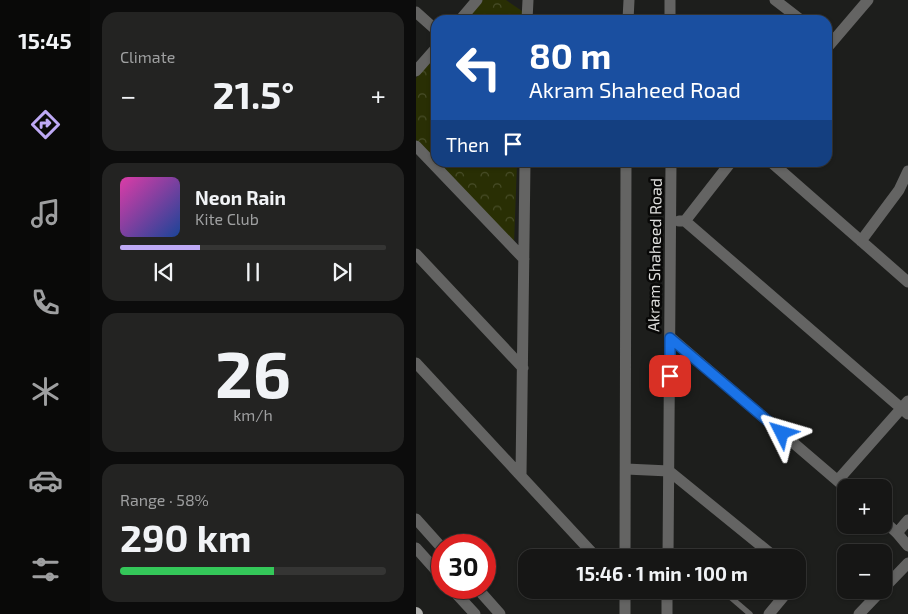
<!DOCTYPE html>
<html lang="en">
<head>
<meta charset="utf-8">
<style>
	body { margin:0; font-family:"Exo 2",sans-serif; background:#232322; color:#f1f3f6; height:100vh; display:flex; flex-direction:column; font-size:19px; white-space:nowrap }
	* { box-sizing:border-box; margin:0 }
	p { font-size:16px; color:#9e9fa0 }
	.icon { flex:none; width:28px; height:28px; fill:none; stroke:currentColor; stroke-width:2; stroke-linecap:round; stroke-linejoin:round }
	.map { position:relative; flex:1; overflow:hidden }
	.side { display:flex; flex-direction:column; gap:12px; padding:12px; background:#0c0c0c; width:326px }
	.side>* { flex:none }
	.banner { position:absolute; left:15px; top:15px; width:401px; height:152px; border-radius:15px; box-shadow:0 1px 4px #0004,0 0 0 1px #353534; background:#1a4fa0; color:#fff; overflow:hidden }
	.tools { position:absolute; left:421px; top:479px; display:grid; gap:10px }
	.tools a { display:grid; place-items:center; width:55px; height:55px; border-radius:10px; background:#161615; box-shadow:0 1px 4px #0004,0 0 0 1px #353534; font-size:25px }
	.speed { position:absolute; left:15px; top:534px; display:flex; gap:10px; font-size:25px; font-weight:700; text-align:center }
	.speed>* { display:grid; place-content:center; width:65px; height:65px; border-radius:50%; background:#161615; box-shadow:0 1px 4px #0004,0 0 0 1px #353534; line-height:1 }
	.speed .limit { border:8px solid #d22; background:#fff; color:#111 }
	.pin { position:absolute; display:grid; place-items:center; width:42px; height:42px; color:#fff; margin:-21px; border-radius:10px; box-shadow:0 2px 8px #0006 }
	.me { position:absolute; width:55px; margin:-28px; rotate:310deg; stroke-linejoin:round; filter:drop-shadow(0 0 4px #0008) }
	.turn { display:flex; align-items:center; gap:18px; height:105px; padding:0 15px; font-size:22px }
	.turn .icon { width:65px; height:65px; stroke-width:2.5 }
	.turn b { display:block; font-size:35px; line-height:42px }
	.then { display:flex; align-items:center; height:48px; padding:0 15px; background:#0003; gap:10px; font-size:19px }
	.big { font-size:38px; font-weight:700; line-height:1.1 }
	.side .tile { flex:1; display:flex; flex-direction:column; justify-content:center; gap:8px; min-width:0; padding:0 18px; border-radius:15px; background:#232322 }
	.side .dial { align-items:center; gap:0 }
	.dial b { font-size:65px; line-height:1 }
	.song { display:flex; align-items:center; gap:15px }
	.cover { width:60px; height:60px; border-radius:8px; background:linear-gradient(135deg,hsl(320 70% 55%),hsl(220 70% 35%)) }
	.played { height:5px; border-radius:2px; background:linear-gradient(90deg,#bea9f5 30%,#353534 30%) }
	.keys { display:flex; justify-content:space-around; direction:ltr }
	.heat { display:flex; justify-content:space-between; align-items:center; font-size:28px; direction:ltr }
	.charge { height:8px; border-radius:4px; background:linear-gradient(90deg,#34c759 58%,#353534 0) }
	.trip { position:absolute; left:102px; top:549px; width:288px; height:50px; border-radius:15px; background:#161615; box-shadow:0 1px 4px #0004,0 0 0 1px #353534; font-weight:700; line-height:50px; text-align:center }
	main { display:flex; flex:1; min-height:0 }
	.dock { display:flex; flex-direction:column; width:90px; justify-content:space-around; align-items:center; background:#090908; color:#9e9fa0 }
	.dock .icon { width:35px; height:35px }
	.dock .active { color:#bea9f5 }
	.dock b { font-size:22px; color:#f1f3f6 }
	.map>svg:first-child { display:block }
	.park { fill:url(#park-crowns) }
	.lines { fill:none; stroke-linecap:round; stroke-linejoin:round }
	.service { stroke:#646463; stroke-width:5.5 }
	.minor { stroke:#646463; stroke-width:11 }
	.primary { stroke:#ababa9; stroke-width:12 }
	.route-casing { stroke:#114b97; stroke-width:12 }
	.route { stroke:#1a73e8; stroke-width:9 }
	.labels { text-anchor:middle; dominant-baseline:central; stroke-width:5; stroke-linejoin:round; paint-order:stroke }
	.street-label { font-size:16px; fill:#dfdfdd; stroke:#080807 }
</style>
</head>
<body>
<main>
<nav class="dock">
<b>15:45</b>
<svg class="icon active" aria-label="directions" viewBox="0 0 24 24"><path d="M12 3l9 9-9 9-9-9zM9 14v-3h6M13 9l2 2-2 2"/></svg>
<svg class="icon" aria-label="music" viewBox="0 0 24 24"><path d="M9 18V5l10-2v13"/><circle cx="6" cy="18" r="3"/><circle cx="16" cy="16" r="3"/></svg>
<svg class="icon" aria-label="phone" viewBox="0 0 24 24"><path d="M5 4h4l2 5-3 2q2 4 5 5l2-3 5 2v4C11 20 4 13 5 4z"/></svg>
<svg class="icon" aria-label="climate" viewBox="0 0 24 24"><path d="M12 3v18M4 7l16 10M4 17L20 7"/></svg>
<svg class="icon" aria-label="car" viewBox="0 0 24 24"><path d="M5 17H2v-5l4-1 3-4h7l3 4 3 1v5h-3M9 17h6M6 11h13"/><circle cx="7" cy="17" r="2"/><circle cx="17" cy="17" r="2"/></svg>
<svg class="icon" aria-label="filters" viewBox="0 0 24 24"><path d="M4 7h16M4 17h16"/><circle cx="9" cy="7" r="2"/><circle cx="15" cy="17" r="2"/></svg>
</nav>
<section class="side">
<div class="tile"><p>Climate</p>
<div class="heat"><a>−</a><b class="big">21.5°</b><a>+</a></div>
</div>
<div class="tile">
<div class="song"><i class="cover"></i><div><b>Neon Rain</b><p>Kite Club</p></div></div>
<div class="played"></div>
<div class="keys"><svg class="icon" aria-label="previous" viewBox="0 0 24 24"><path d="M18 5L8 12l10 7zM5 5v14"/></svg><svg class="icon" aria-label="pause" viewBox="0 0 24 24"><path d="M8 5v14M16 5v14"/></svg><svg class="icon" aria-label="next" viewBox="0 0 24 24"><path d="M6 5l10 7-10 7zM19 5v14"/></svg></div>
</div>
<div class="tile dial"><b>26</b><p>km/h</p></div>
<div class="tile"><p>Range · 58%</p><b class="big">290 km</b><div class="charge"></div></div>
</section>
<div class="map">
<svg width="492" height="614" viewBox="0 0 492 614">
	<defs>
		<pattern id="park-crowns" width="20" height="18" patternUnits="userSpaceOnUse" patternTransform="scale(1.25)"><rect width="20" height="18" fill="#292f04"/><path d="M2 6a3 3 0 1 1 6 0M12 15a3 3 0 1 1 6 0" fill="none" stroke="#484d28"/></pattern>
	</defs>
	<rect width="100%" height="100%" fill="#1d1e1c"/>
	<path class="park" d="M66,0H90L106,11V20H49Z
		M20,54V161L0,140V78Z
		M21,163H101L98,244Z"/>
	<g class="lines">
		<path class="service" d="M306,590L334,614"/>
		<path class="minor" d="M359,0L385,20
			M0,12L20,30
			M44,20L61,0
			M111,20L112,0
			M212,20L213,0
			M254,20V0
			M411,48L452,0
			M0,71L20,48
			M0,146L108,259
			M355,162L492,282
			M263,221H269L315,162
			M269,221L492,414
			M445,241L483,190L492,171
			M0,254L107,368
			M254,337L430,488
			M0,363L181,558
			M210,469L253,471L360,558
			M105,475L109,162
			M422,480L492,401
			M0,519L26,548
			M468,521L481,533L492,546
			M481,533L492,520
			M0,548L26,577
			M209,558L210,162
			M252,558L255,162
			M381,575L384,577L381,580
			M35,588L59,614
			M61,588L84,614
			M468,588L492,563
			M209,590V614
			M251,614V590
			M353,614L373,590
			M443,614L466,590"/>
		<path class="primary" d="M0,613L1,614"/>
	</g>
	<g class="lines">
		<g class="route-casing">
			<path id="route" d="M254,376V338L366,433"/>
		</g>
		<use href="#route" class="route"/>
	</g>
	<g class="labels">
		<g class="street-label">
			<text transform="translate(238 255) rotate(-89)">Akram Shaheed Road</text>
		</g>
	</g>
</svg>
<div class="tools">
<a>+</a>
<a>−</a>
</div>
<div class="speed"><div class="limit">30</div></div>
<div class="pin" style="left:254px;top:376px;background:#d93025"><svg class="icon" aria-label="arrive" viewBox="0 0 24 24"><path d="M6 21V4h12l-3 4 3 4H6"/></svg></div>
<svg class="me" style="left:366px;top:433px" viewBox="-20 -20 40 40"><path d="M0-17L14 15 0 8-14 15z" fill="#1a73e8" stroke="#fff" stroke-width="4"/></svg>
<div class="trip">15:46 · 1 min · 100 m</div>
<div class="banner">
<div class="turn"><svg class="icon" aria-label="left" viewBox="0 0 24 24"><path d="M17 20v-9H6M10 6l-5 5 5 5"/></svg><div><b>80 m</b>Akram Shaheed Road</div></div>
<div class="then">Then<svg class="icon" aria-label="arrive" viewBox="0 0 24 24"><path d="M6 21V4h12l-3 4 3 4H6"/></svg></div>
</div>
</div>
</main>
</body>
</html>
